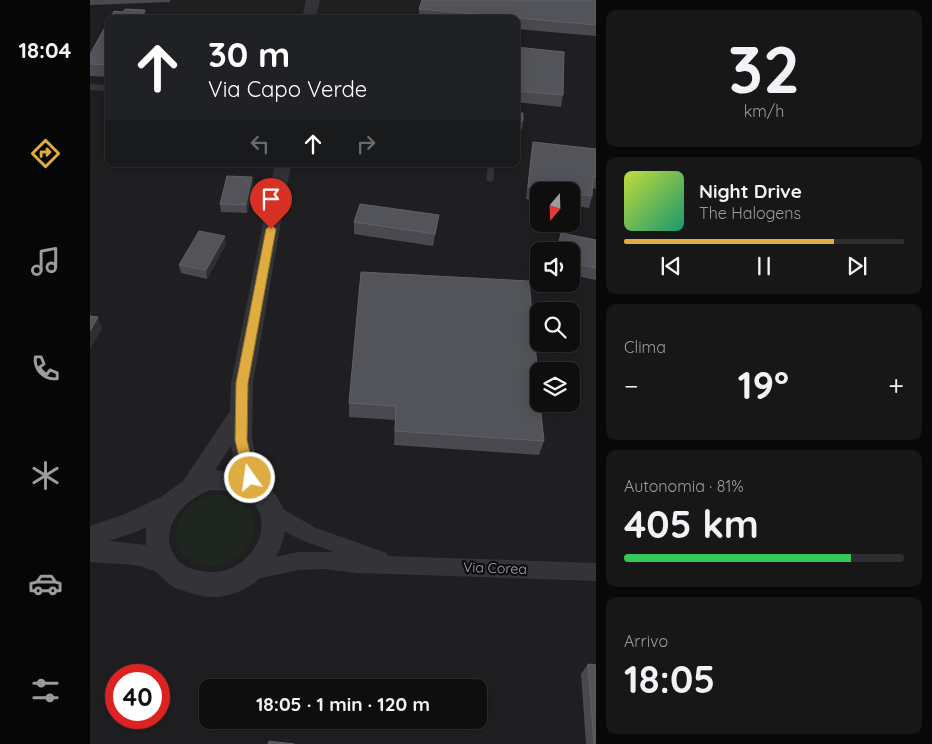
<!DOCTYPE html>
<html lang="it">
<head>
<meta charset="utf-8">
<style>
	body { margin:0; font-family:Quicksand,sans-serif; background:#171718; color:#f1f3f6; height:100vh; display:flex; flex-direction:column; font-size:19px; white-space:nowrap }
	* { box-sizing:border-box; margin:0 }
	p { font-size:16px; color:#9b9c9e }
	.icon { flex:none; width:28px; height:28px; fill:none; stroke:currentColor; stroke-width:2; stroke-linecap:round; stroke-linejoin:round }
	.map { position:relative; flex:1; overflow:hidden }
	.sheet { display:flex; flex-direction:column; gap:10px; padding:10px; background:#080808; width:336px }
	.sheet>* { flex:none }
	.hud { position:absolute; left:15px; top:15px; width:415px; height:152px; border-radius:10px; box-shadow:0 2px 12px #0003,0 0 0 1px #2e2e2f; background:#202124; color:#fff; overflow:hidden }
	.needle { width:32px; rotate:199deg }
	.buttons { position:absolute; left:440px; top:182px; display:grid; gap:10px }
	.buttons a { display:grid; place-items:center; width:50px; height:50px; border-radius:10px; background:#0e0e0f; box-shadow:0 2px 12px #0003,0 0 0 1px #2e2e2f; font-size:25px }
	.speed { position:absolute; left:15px; top:664px; display:flex; gap:10px; font-size:25px; font-weight:700; text-align:center }
	.speed>* { display:grid; place-content:center; width:65px; height:65px; border-radius:50%; background:#0e0e0f; box-shadow:0 2px 12px #0003,0 0 0 1px #2e2e2f; line-height:1 }
	.speed .limit { border:8px solid #d22; background:#fff; color:#111 }
	.pin { position:absolute; display:grid; place-items:center; width:42px; height:42px; color:#fff; margin:-51px -21px; border-radius:50% 50% 50% 0; rotate:-45deg; box-shadow:0 0 5px #0007 }
	.pin .icon { rotate:45deg }
	.me { position:absolute; width:55px; margin:-28px; rotate:346deg; stroke-linejoin:round; filter:drop-shadow(0 0 4px #0008) }
	.turn { display:flex; align-items:center; gap:18px; height:105px; padding:0 20px; font-size:22px }
	.turn .icon { width:65px; height:65px; stroke-width:2.5 }
	.turn b { display:block; font-size:35px; line-height:42px }
	.lanes { display:flex; align-items:center; height:48px; padding:0 20px; background:#0003; justify-content:center; gap:25px; direction:ltr }
	.lanes .off { opacity:.35 }
	.big { font-size:38px; font-weight:700; line-height:1.1 }
	.sheet .card { flex:1; display:flex; flex-direction:column; justify-content:center; gap:8px; min-width:0; padding:0 18px; border-radius:10px; background:#171718 }
	.sheet .dial { align-items:center; gap:0 }
	.dial b { font-size:65px; line-height:1 }
	.song { display:flex; align-items:center; gap:15px }
	.cover { width:60px; height:60px; border-radius:8px; background:linear-gradient(135deg,hsl(70 70% 55%),hsl(160 70% 35%)) }
	.played { height:5px; border-radius:2px; background:linear-gradient(90deg,#deac40 75%,#2e2e2f 75%) }
	.keys { display:flex; justify-content:space-around; direction:ltr }
	.heat { display:flex; justify-content:space-between; align-items:center; font-size:28px; direction:ltr }
	.charge { height:8px; border-radius:4px; background:linear-gradient(90deg,#34c759 81%,#2e2e2f 0) }
	.trip { position:absolute; left:109px; top:679px; width:288px; height:50px; border-radius:10px; background:#0e0e0f; box-shadow:0 2px 12px #0003,0 0 0 1px #2e2e2f; font-weight:700; line-height:50px; text-align:center }
	main { display:flex; flex:1; min-height:0 }
	.tab-bar { display:flex; flex-direction:column; width:90px; justify-content:space-around; align-items:center; background:#060606; color:#9b9c9e }
	.tab-bar .icon { width:35px; height:35px }
	.tab-bar .on { color:#deac40 }
	.tab-bar b { font-size:22px; color:#f1f3f6 }
	.map>svg:first-child { display:block }
	.built { fill:#1f1e21; fill-rule:evenodd }
	.green { fill:#1f2620 }
	.lines { fill:none; stroke-linecap:round; stroke-linejoin:round }
	.service { fill:#343438; fill-rule:evenodd }
	.minor { fill:#343438; fill-rule:evenodd }
	.tertiary { fill:#343438; fill-rule:evenodd }
	.wall { fill:#49494f }
	.shaded-wall { fill:#2f2f33 }
	.building { fill:#535459; stroke:#606167 }
	.route { fill:#deac40; stroke:#90702a }
	.labels { text-anchor:middle; dominant-baseline:central; stroke-width:4.5; stroke-linejoin:round; paint-order:stroke }
	.street-label { font-size:14px; fill:#a5a9b3; stroke:#0d0d0f }
</style>
</head>
<body>
<main>
<nav class="tab-bar">
<b>18:04</b>
<svg class="icon on" aria-label="directions" viewBox="0 0 24 24"><path d="M12 3l9 9-9 9-9-9zM9 14v-3h6M13 9l2 2-2 2"/></svg>
<svg class="icon" aria-label="music" viewBox="0 0 24 24"><path d="M9 18V5l10-2v13"/><circle cx="6" cy="18" r="3"/><circle cx="16" cy="16" r="3"/></svg>
<svg class="icon" aria-label="phone" viewBox="0 0 24 24"><path d="M5 4h4l2 5-3 2q2 4 5 5l2-3 5 2v4C11 20 4 13 5 4z"/></svg>
<svg class="icon" aria-label="climate" viewBox="0 0 24 24"><path d="M12 3v18M4 7l16 10M4 17L20 7"/></svg>
<svg class="icon" aria-label="car" viewBox="0 0 24 24"><path d="M5 17H2v-5l4-1 3-4h7l3 4 3 1v5h-3M9 17h6M6 11h13"/><circle cx="7" cy="17" r="2"/><circle cx="17" cy="17" r="2"/></svg>
<svg class="icon" aria-label="filters" viewBox="0 0 24 24"><path d="M4 7h16M4 17h16"/><circle cx="9" cy="7" r="2"/><circle cx="15" cy="17" r="2"/></svg>
</nav>
<div class="map">
<svg width="506" height="744" viewBox="0 0 506 744">
	<rect width="100%" height="100%" fill="#121214"/>
	<path class="built" d="M0,0H506V744H0ZM19,19H426V164H19ZM449,191H481V224H449ZM449,251H481V284H449ZM449,311H481V344H449ZM449,371H481V404H449ZM26,675H69V718H26ZM118,688H388V720H118Z"/>
	<path class="green" d="M121,495C183,491 173,567 121,566C70,564 77,505 121,495Z"/>
	<g class="lines">
		<path class="service" d="M398,164H404V180L400,182L396,180Z"/>
		<path class="minor" d="M0,84L19,85V91L0,90Z
			M182,503L226,528L297,553L298,556L506,563V581L268,573L233,569L209,570L161,580L154,577L151,571L154,565L161,562L209,552H244C224,545 182,531 173,511L175,505Z"/>
		<path class="tertiary" d="M216,0H230L226,19H212Z
			M185,164H201L163,383L162,439L174,484C186,492 197,509 196,525C192,563 164,595 125,597C115,598 100,593 91,590C80,587 76,580 67,573C64,570 57,569 53,567C37,563 17,564 0,562V526L35,514L71,497L93,481L140,411L141,383ZM141,446L148,473L125,470ZM121,490C130,491 143,490 151,494C196,516 160,581 112,571C102,569 95,568 88,560C64,532 93,499 121,490ZM56,527V545L19,541L51,530Z"/>
	</g>
	<path class="wall" d="M0,0H80V2L0,5Z
		M506,0V36L426,29V19H329V9Z
		M55,10L57,19H20Z
		M19,20V77L0,76V54Z
		M426,47L473,95L471,107L426,102Z
		M426,113L433,121L432,129H426Z
		M443,142L506,149V189L502,188V196L499,208L481,205V191H449V201L436,199L441,153Z
		M162,177L163,186L157,213L131,212L130,204Z
		M264,222L347,226L343,246L264,234Z
		M471,233L506,240V280L481,275V251H467Z
		M136,244L117,279L91,273L89,265Z
		M271,272L454,441L449,455L304,445L305,420L259,417V403Z
		M498,664L506,744H496L491,674Z"/>
	<path class="shaded-wall" d="M55,10L57,19H53L52,16Z
		M162,177L163,186L157,213L156,205Z
		M135,236L136,244L117,279L116,270Z
		M8,317L12,329L0,349V331Z"/>
	<path class="building" d="M332,0H506V25L329,9Z
		M35,9L55,10L52,16L43,15L41,19H20L24,11L33,12Z
		M19,20V65L0,64V54Z
		M426,47L474,52L473,95L426,91Z
		M426,113H433V121L426,120Z
		M443,142L506,149V177L503,176L502,196L481,193V191H467L438,187Z
		M137,176L162,177L156,205L130,204Z
		M270,204L349,215L345,234L264,222Z
		M109,231L135,236L116,270L89,265Z
		M471,233L506,240V268L481,263V251H467Z
		M271,272L439,281L449,387V404H450L454,441L305,431L306,406L259,403Z
		M0,316L8,317L0,331Z
		M498,664L506,665V744H504Z
		M179,741L204,744H178Z"/>
	<path class="route" d="M181,225L186,229L158,383L157,440L166,478L164,482L160,483L156,482L154,478L145,440L146,383L176,229Z"/>
	<g class="labels">
		<g class="street-label">
			<text transform="translate(405 568) rotate(2)">Via Corea</text>
		</g>
	</g>
</svg>
<div class="buttons">
<a><svg class="needle" viewBox="-14 -14 28 28"><path d="M0-13l5 13h-10z" fill="#e53935"/><path d="M0 13l5-13h-10z" fill="#9b9c9e"/></svg></a>
<a><svg class="icon" aria-label="sound" viewBox="0 0 24 24"><path d="M4 9h4l5-4v14l-5-4H4zM17 9q2 3 0 6"/></svg></a>
<a><svg class="icon" aria-label="search" viewBox="0 0 24 24"><circle cx="10" cy="10" r="6"/><path d="M15 15l6 6"/></svg></a>
<a><svg class="icon" aria-label="layers" viewBox="0 0 24 24"><path d="M12 4l9 5-9 5-9-5zM3 14l9 5 9-5"/></svg></a>
</div>
<div class="speed"><div class="limit">40</div></div>
<div class="pin" style="left:181px;top:229px;background:#d93025"><svg class="icon" aria-label="arrive" viewBox="0 0 24 24"><path d="M6 21V4h12l-3 4 3 4H6"/></svg></div>
<svg class="me" style="left:160px;top:478px" viewBox="-20 -20 40 40"><circle r="17" fill="#deac40" stroke="#fff" stroke-width="3"/><path d="M0-11L8 9 0 5-8 9z" fill="#fff"/></svg>
<div class="trip">18:05 · 1 min · 120 m</div>
<div class="hud">
<div class="turn"><svg class="icon" aria-label="ahead" viewBox="0 0 24 24"><path d="M12 20V5M6 11l6-6 6 6"/></svg><div><b>30 m</b>Via Capo Verde</div></div>
<div class="lanes"><svg class="icon off" aria-label="left" viewBox="0 0 24 24"><path d="M17 20v-9H6M10 6l-5 5 5 5"/></svg><svg class="icon" aria-label="ahead" viewBox="0 0 24 24"><path d="M12 20V5M6 11l6-6 6 6"/></svg><svg class="icon off" aria-label="right" viewBox="0 0 24 24"><path d="M7 20v-9h11M14 6l5 5-5 5"/></svg></div>
</div>
</div>
<section class="sheet">
<div class="card dial"><b>32</b><p>km/h</p></div>
<div class="card">
<div class="song"><i class="cover"></i><div><b>Night Drive</b><p>The Halogens</p></div></div>
<div class="played"></div>
<div class="keys"><svg class="icon" aria-label="previous" viewBox="0 0 24 24"><path d="M18 5L8 12l10 7zM5 5v14"/></svg><svg class="icon" aria-label="pause" viewBox="0 0 24 24"><path d="M8 5v14M16 5v14"/></svg><svg class="icon" aria-label="next" viewBox="0 0 24 24"><path d="M6 5l10 7-10 7zM19 5v14"/></svg></div>
</div>
<div class="card"><p>Clima</p>
<div class="heat"><a>−</a><b class="big">19°</b><a>+</a></div>
</div>
<div class="card"><p>Autonomia · 81%</p><b class="big">405 km</b><div class="charge"></div></div>
<div class="card"><p>Arrivo</p><b class="big">18:05</b></div>
</section>
</main>
</body>
</html>
